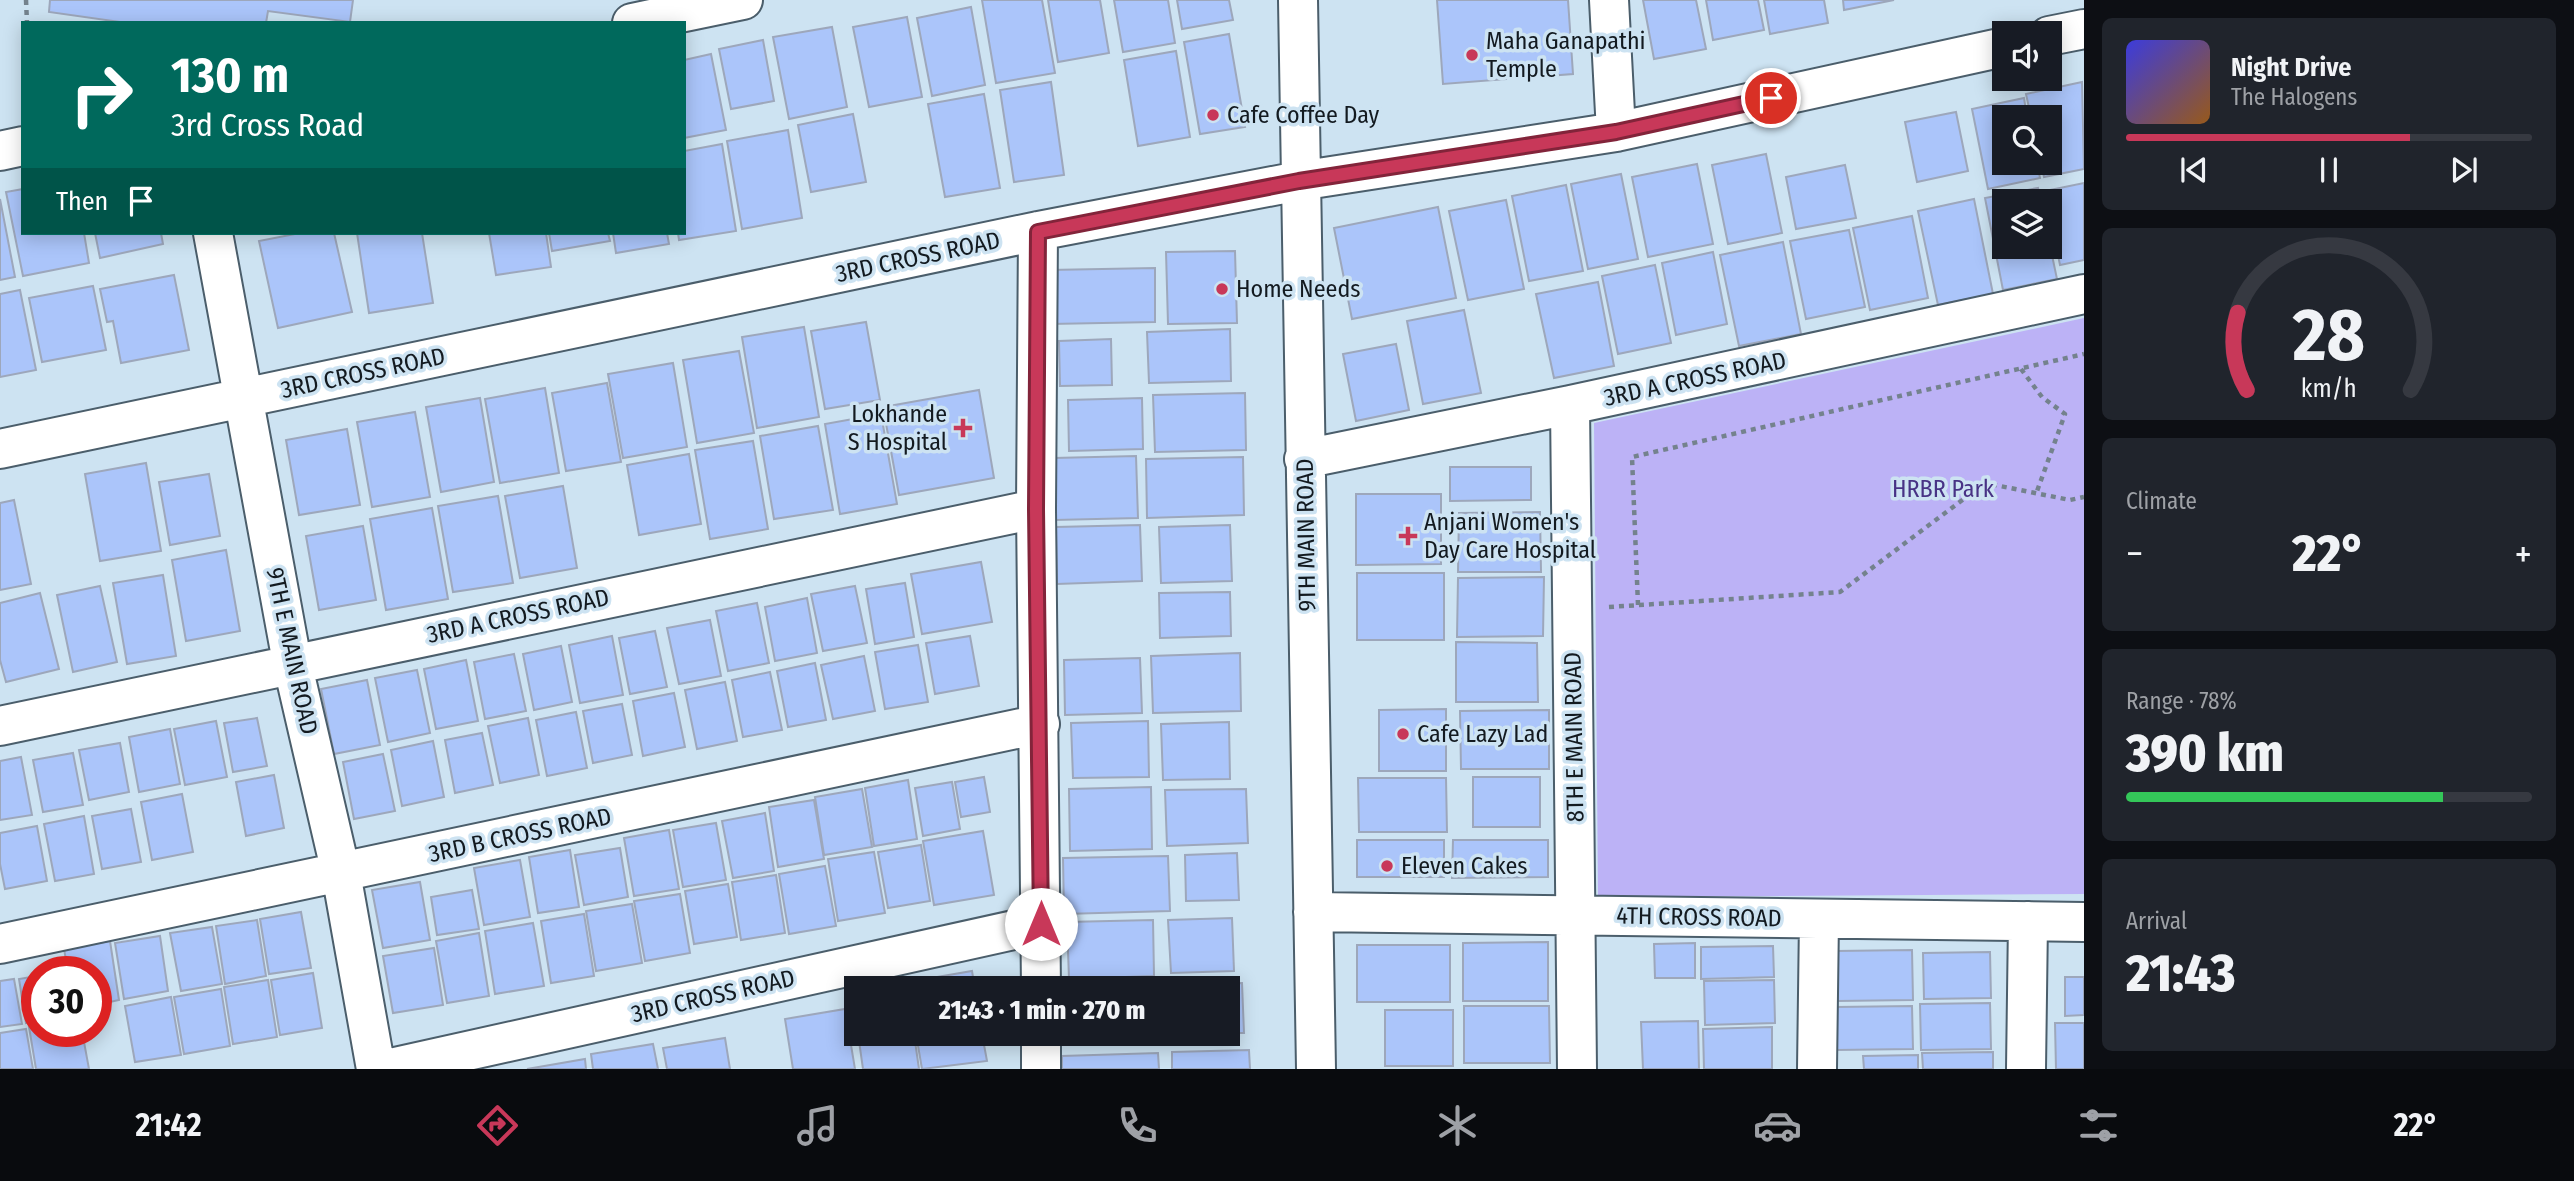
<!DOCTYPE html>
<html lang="en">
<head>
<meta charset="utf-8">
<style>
	body { margin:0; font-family:"Fira Sans Condensed",sans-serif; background:#20242c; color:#f1f3f6; height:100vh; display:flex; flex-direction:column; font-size:26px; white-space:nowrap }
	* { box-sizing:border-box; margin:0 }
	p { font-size:23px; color:#9ea1a6 }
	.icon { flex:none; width:38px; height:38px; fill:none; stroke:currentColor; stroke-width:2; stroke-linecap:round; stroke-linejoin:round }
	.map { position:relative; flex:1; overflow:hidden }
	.drawer { display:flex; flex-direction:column; gap:18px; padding:18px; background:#0d0f14; width:490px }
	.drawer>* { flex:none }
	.banner { position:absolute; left:21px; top:21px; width:665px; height:214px; border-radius:0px; box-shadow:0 4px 18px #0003; background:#00695c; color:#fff; overflow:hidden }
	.tools { position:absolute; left:1992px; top:21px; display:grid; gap:14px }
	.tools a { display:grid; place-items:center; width:70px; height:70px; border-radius:0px; background:#171b24; box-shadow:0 4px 18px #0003; font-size:35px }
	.speed { position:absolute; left:21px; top:956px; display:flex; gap:14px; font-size:35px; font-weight:700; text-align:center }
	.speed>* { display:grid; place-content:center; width:91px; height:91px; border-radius:50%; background:#171b24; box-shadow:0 4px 18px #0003; line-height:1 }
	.speed .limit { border:10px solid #d22; background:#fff; color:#111 }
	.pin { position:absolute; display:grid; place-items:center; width:60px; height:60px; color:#fff; margin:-30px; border:4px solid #fff; border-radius:50%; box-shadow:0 2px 7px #0007 }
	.me { position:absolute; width:77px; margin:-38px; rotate:0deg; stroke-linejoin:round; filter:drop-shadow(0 0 5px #0008) }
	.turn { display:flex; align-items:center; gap:24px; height:147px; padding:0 35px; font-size:32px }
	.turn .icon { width:91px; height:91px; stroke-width:2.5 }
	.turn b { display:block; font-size:49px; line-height:60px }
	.then { display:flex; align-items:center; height:66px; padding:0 35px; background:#0003; gap:14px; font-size:26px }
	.big { font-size:52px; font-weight:800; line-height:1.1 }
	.drawer .tile { flex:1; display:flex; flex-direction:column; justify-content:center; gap:10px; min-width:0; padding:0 24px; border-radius:10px; background:#20242c }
	.drawer .dial { align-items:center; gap:0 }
	.dial svg { height:182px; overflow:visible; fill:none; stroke:#363941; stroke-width:7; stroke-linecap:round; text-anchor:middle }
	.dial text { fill:#f1f3f6; stroke:none }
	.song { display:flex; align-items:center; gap:21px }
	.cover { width:84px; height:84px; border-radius:10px; background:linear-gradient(135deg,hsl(240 70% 55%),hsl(30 70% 35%)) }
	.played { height:7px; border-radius:4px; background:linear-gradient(90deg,#c83859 70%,#363941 70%) }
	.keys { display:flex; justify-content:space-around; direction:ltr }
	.heat { display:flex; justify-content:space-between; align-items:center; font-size:38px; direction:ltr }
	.charge { height:10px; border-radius:5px; background:linear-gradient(90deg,#34c759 78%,#363941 0) }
	.trip { position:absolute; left:844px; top:976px; width:396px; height:70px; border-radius:0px; background:#171b24; box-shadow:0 4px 18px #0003; font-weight:800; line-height:70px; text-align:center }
	.tabs { display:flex; height:112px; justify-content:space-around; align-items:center; background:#090b0e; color:#9ea1a6 }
	.tabs .icon { width:49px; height:49px }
	.tabs .selected { color:#c83859 }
	.tabs b { font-size:32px; color:#f1f3f6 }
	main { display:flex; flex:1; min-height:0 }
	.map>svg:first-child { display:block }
	.green { fill:#bcb2f6 }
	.building { fill:#abc5fa; stroke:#9da7bb; stroke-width:2 }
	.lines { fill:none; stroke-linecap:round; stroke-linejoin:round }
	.minor-casing { stroke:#4b5e6b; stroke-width:42 }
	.path { stroke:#74828d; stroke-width:4.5; stroke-dasharray:5 5; stroke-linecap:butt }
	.minor { stroke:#fff; stroke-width:38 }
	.route-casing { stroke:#82243a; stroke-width:18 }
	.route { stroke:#c83859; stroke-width:12 }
	.poi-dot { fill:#c83859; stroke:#cde3f2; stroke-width:2.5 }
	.labels { text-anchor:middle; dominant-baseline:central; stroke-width:7; stroke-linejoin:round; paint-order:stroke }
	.poi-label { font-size:24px; fill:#131a20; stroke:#cde3f2; text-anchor:start }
	.street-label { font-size:24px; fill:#131a20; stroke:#cde3f2 }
	.park-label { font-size:24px; fill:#483385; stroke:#cde3f2 }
</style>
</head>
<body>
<main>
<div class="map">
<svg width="2084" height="1069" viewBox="0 0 2084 1069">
	<rect width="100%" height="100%" fill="#cde3f2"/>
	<path class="green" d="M2084,318V894L1598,897L1594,423Z"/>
	<path class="building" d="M50,0H353L350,22L268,11L266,23H127L49,12Z
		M982,0H1042L1055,73L996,83Z
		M1048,0H1100L1109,53L1058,62Z
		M1114,0H1168L1175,43L1123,52Z
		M1177,0H1229L1233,20L1182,29Z
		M1437,0H1568L1573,74L1443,84Z
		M1643,0H1696L1706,49L1654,59Z
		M1706,0H1758L1764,30L1713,40Z
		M1764,0H1824L1828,23L1770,34Z
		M1843,0H1894L1844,10Z
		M971,7L985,85L932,96L917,18Z
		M907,17L922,97L869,107L853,27Z
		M832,27L847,107L789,119L773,37Z
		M1229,34L1245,127L1200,134L1184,42Z
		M763,40L774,101L731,109L719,49Z
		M1176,51L1190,137L1138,146L1124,60Z
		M711,54L726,130L684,138V60Z
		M1051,82L1064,175L1014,182L1000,90Z
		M2082,82L2084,169L2044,177L2041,163H2049V117H2031L2026,94Z
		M984,94L1000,188L945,197L928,104Z
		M2024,98L2027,117H2004V163H2037L2040,178L1988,189L1972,109Z
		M1956,112L1968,171L1917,182L1905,122Z
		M853,114L866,182L811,192L798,125Z
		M788,130L802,218L742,229L727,141Z
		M722,144L736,231L679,240L678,233H684V151Z
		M1766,154L1782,233L1728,244L1712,165Z
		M1697,164L1713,244L1648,257L1632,177Z
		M1845,165L1856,218L1796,229L1786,177Z
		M1621,174L1638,259L1588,269L1571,184Z
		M2084,183V260L2060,265L2045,191Z
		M1566,185L1583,271L1529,281L1512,196Z
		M2038,188L2041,201H2004V247H2049V241L2057,279L2003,290L1985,198Z
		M23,189V233H84L89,263L23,276L6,192Z
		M0,199L15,277L0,280Z
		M1974,199L1993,294L1938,305L1918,211Z
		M1506,200L1524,289L1468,300L1449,211Z
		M1438,207L1456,298L1352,319L1334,228Z
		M1912,216L1928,298L1870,310L1853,228Z
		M1849,230L1865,307L1806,319L1790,241Z
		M95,233H161L163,244L100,258Z
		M300,233H334L352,312L278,328L259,241Z
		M357,233H422L433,303L369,313Z
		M489,233H546L551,267L496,275Z
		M549,233H608L610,241L552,251Z
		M613,233H667L669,244L616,253Z
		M1783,242L1801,334L1739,346L1720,255Z
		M1235,251L1237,323L1168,324L1166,252Z
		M1713,252L1727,324L1676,335L1662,263Z
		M1655,265L1671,343L1618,354L1602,276Z
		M1155,268V322L1050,324L1049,270Z
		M174,275L189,350L121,363L113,321L107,322L100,289Z
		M1598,282L1614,366L1554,378L1536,294Z
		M93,286L106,350L42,362L29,298Z
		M20,290L36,370L0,377V294Z
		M1464,310L1481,393L1423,404L1407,321Z
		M866,322L880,400L825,409L811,331Z
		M804,327L819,417L757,428L742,337Z
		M1230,329L1231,381L1149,383L1147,332Z
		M1111,339L1112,385L1060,386L1059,341Z
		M1396,344L1409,410L1356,421L1343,354Z
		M739,351L754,433L697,443L683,360Z
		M673,363L687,447L623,458L608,374Z
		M607,383L621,462L566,471L552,393Z
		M545,388L559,473L500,483L485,399Z
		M979,390L994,478L899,495L883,407Z
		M1245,393L1246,450L1155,452L1153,395Z
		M480,398L494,482L441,492L426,407Z
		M1142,398L1143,449L1069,451L1068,400Z
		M415,412L430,497L372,507L357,422Z
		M881,414L897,504L840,514L825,424Z
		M818,426L833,510L774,519L760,436Z
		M347,429L360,505L299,515L286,440Z
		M753,441L768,529L710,539L695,450Z
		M689,454L701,524L639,535L627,465Z
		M1136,456L1138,518L1055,520L1054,458Z
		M1243,457L1244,515L1147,518L1146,459Z
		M146,463L161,551L100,561L85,474Z
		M1450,467H1531V500L1450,501Z
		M209,474L220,536L170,545L159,482Z
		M563,486L577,568L520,578L505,496Z
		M1356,494H1441V564L1356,565Z
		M498,496L513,583L453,592L438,506Z
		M14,500L31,584L0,590V503Z
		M432,508L448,599L386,610L370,519Z
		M1540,512L1541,572H1458L1459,513Z
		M1140,525L1142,581L1057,584L1056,527Z
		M1230,525L1232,581L1161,583L1159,527Z
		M363,526L376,600L319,610L306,536Z
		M226,550L240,631L186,641L172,560Z
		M981,562L992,622L922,634L911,574Z
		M1357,573H1444V640H1357Z
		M163,575L176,656L127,664L113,583Z
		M1544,577L1543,636L1457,637L1458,578Z
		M905,583L914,637L875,644L866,589Z
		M100,586L117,662L73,672L57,595Z
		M855,586L867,643L823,651L811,594Z
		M1230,592L1231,636L1160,638L1159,593Z
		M40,593L59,669L6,682L0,660V603Z
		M807,598L817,653L775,661L765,607Z
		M757,603L769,663L728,671L716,611Z
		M710,620L721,676L679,684L667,628Z
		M655,631L667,687L630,694L619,638Z
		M612,636L623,695L580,703L569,645Z
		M970,636L979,686L935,694L926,643Z
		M1456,642L1537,643L1538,702H1456Z
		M918,645L928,702L885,709L875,652Z
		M561,646L572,702L534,710L523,654Z
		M1240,653L1241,711L1153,713L1151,656Z
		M514,654L526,711L485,719L474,662Z
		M864,656L875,711L833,719L821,665Z
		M1140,658L1142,713L1065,715L1064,660Z
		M466,660L478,721L436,729L424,669Z
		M815,663L826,720L788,727L777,671Z
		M417,670L430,733L388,742L375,678Z
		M770,672L782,730L743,737L732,680Z
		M367,680L380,745L334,754L321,689Z
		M725,682L737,741L697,749L685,690Z
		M674,693L685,747L643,756L633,701Z
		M622,704L632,755L593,763L583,711Z
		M1446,709V771H1379V710Z
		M1549,710V769H1461L1460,711Z
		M576,712L587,768L547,776L536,720Z
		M257,718L267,766L233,772L224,723Z
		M528,718L539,775L500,783L488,726Z
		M216,721L227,777L185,785L174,729Z
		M1148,721L1149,777L1073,778L1071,723Z
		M1229,722L1230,779L1163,780L1161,724Z
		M170,729L180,784L139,792L129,737Z
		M482,733L493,785L455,793L445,740Z
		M433,741L444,797L402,806L391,750Z
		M120,743L129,792L89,800L79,750Z
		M73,753L83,805L43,812L33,760Z
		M383,754L395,811L354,819L343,762Z
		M21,757L32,815L0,820V761Z
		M274,775L284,828L246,836L236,782Z
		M984,777L990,812L961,817L955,782Z
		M1473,777H1540V827H1473Z
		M1358,778H1446L1447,832H1359Z
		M908,780L917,839L874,846L865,788Z
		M952,782L960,829L923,836L915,788Z
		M1151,787L1152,849L1070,851L1069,789Z
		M862,789L872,847L824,855L815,797Z
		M1246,789L1248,843L1167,846L1165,790Z
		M182,794L193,852L152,860L141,802Z
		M814,800L824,859L778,867L769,807Z
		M131,809L141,862L102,869L92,816Z
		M765,813L774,871L733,878L722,821Z
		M84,816L94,874L55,881L44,824Z
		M716,823L726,880L683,887L673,830Z
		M37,826L47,881L5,889L0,864V833Z
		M669,830L679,889L634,896L624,838Z
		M983,831L994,895L934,905L923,841Z
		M1357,840H1444V877H1357Z
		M1453,840H1548V877L1452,878Z
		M921,845L930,901L888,908L878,852Z
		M620,848L628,897L584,905L575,855Z
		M570,850L579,907L538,913L529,857Z
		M874,852L885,913L838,921L828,859Z
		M1237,853L1239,900L1186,901L1185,855Z
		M1168,856L1170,911L1064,914L1063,858Z
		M520,860L530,917L484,925L474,868Z
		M825,866L836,926L789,934L779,874Z
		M776,875L785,933L741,940L732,882Z
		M420,882L430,940L383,948L372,890Z
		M728,884L737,937L694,944L685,891Z
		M472,890L479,929L437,935L431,897Z
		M680,894L690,953L645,961L634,901Z
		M632,904L642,963L596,971L586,911Z
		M301,912L311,968L269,974L260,919Z
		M584,914L594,976L551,983L541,921Z
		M1232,918L1234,971L1171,973L1168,920Z
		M257,920L266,976L225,984L216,926Z
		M1153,920L1154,976L1069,979L1067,922Z
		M533,923L544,986L495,994L485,931Z
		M212,927L222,984L181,991L170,933Z
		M479,933L489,996L447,1003L436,941Z
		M160,936L168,991L124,999L115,943Z
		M110,941L119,1000L96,1005V971H68L64,949Z
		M1548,942V1001H1463V943Z
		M1695,943V978H1655L1654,944Z
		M1357,945H1450V1002H1357Z
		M1773,946L1774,977L1701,979V947Z
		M434,948L443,1005L393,1013L383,956Z
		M1912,950L1913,1000L1837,1001L1836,951Z
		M1990,952L1991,998L1924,999L1923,953Z
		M972,971L975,989H909L908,982Z
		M313,973L322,1028L280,1035L271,980Z
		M37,976V1021L26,1023L19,979Z
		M2065,977H2084V1015L2065,1016Z
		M14,979L22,1024L0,1027V981Z
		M268,980L277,1037L233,1044L224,987Z
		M1774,980L1775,1023L1705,1025L1704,981Z
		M1242,983L1244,1033H1227V989H1164V985Z
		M221,989L230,1046L184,1054L174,997Z
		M171,997L181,1055L135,1062L125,1006Z
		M1990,1003L1991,1049L1921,1050L1920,1004Z
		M1464,1006H1549L1550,1063H1464Z
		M1912,1006L1913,1049L1836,1050V1007Z
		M845,1009L855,1069H793L785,1019Z
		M1385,1010H1453V1066H1385Z
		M1698,1021L1699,1069H1643L1641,1022Z
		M2055,1023H2084V1069H2056Z
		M37,1026V1031H82L89,1069H36L29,1027Z
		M1772,1027V1069H1704L1703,1029Z
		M26,1029L33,1069H0V1033Z
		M858,1034H914L919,1069H863Z
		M916,1034H982L987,1061L922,1069Z
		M725,1038L730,1069H667L663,1048Z
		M653,1044L658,1069H593L591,1054Z
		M1249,1050L1250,1069H1172V1052Z
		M1993,1052V1069H1923L1922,1053Z
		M1158,1053L1159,1069H1062V1056Z
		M1918,1055V1069H1864L1863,1056Z
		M585,1059L586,1069H527Z"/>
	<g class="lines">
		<g class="minor-casing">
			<path id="minor" d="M1298,0L1316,1069
				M1609,0L1616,132
				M632,23L743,0
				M2049,36L2084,29
				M0,151L23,146
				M1038,231L1036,509L1041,989
				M213,233L292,662L341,873L376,1069
				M1570,405L1577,1069
				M0,449L1038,231L1299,181L1616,132L2004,47
				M1304,459L1570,405L2084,294
				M0,726L1036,509
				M1313,912L2084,922
				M0,944L1040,724
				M1041,1034V1069
				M386,1069L1041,924
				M1817,1069L1819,919
				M2026,1069L2028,921"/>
		</g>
		<path class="path" d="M26,0L27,23
			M2021,369L2042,397L2065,414L2036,494
			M1638,605L1632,457L2084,354
			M1609,607L1840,592L1985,483L2070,500L2084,497"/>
		<use href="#minor" class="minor"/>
	</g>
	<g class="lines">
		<g class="route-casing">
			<path id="route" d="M1041,924L1036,509L1038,232L1299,181L1616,132L1771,98"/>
		</g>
		<use href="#route" class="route"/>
	</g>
	<g class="poi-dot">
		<circle cx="1472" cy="55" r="7"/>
		<circle cx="1213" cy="115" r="7"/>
		<circle cx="1222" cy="289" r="7"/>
		<path d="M959.5 417.5h7v7h7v7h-7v7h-7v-7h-7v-7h7z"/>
		<path d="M1404.5 525.5h7v7h7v7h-7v7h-7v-7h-7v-7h7z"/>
		<circle cx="1403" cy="734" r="7"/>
		<circle cx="1387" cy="866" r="7"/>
	</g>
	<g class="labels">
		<g class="poi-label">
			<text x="1486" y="41">Maha Ganapathi<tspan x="1486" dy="28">Temple</tspan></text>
			<text x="1227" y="115">Cafe Coffee Day</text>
			<text x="1236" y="289">Home Needs</text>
			<text x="947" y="414" text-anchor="end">Lokhande<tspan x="947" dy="28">S Hospital</tspan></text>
			<text x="1424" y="522">Anjani Women's<tspan x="1424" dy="28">Day Care Hospital</tspan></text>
			<text x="1417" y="734">Cafe Lazy Lad</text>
			<text x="1401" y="866">Eleven Cakes</text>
		</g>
		<g class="street-label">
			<text transform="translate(918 257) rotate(-12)">3RD CROSS ROAD</text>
			<text transform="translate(363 373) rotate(-12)">3RD CROSS ROAD</text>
			<text transform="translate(1695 379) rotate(-12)">3RD A CROSS ROAD</text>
			<text transform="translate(1306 535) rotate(-91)">9TH MAIN ROAD</text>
			<text transform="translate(518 616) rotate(-12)">3RD A CROSS ROAD</text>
			<text transform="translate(292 651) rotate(78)">9TH E MAIN ROAD</text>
			<text transform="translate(1574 737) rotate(-91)">8TH E MAIN ROAD</text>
			<text transform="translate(520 835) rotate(-12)">3RD B CROSS ROAD</text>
			<text transform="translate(1699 917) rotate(1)">4TH CROSS ROAD</text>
			<text transform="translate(713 996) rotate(-13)">3RD CROSS ROAD</text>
		</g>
		<g class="park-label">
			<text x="1943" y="489">HRBR Park</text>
		</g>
	</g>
</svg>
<div class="tools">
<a><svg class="icon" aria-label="sound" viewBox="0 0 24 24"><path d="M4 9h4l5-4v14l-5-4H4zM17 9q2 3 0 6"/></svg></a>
<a><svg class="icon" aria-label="search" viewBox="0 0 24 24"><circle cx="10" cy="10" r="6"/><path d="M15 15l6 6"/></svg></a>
<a><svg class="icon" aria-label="layers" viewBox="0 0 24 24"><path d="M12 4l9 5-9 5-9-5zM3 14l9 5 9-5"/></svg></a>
</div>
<div class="speed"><div class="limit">30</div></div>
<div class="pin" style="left:1771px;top:98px;background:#d93025"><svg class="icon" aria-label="arrive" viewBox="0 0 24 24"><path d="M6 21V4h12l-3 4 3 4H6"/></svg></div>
<svg class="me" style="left:1041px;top:924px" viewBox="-20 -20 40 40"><circle r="19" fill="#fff"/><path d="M0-13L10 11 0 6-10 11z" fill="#c83859"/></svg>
<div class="trip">21:43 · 1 min · 270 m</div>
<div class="banner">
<div class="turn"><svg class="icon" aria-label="right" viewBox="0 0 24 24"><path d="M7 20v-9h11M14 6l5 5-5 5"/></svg><div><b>130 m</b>3rd Cross Road</div></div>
<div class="then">Then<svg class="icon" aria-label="arrive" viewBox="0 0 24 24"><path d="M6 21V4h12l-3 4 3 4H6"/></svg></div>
</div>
</div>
<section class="drawer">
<div class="tile">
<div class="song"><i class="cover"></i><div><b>Night Drive</b><p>The Halogens</p></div></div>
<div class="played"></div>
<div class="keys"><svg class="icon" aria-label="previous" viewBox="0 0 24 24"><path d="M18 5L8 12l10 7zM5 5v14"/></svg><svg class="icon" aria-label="pause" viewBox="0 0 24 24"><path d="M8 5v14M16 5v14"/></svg><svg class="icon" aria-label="next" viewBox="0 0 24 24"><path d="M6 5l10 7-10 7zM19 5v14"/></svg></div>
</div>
<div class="tile dial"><svg viewBox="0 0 100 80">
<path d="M14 69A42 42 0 1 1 86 69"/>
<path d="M14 69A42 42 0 0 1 10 35" stroke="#c83859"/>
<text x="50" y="56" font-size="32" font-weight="700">28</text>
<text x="50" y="72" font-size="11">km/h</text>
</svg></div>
<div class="tile"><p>Climate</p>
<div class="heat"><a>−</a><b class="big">22°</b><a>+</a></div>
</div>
<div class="tile"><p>Range · 78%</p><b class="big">390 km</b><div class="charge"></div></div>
<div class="tile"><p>Arrival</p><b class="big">21:43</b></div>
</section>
</main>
<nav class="tabs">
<b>21:42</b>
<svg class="icon selected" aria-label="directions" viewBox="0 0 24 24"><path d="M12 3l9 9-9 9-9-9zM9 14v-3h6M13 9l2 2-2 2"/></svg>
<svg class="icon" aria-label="music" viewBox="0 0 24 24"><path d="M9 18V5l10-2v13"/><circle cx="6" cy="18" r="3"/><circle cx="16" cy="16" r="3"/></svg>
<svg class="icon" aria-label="phone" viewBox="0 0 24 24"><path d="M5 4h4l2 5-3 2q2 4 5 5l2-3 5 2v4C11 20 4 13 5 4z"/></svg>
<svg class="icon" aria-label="climate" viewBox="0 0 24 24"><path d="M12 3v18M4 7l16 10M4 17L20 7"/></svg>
<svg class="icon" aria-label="car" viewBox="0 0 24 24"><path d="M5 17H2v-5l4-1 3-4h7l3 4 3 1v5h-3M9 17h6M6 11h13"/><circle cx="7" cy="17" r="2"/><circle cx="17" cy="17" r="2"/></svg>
<svg class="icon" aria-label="filters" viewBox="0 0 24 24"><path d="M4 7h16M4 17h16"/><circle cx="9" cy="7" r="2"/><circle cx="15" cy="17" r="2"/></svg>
<b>22°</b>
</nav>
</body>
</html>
